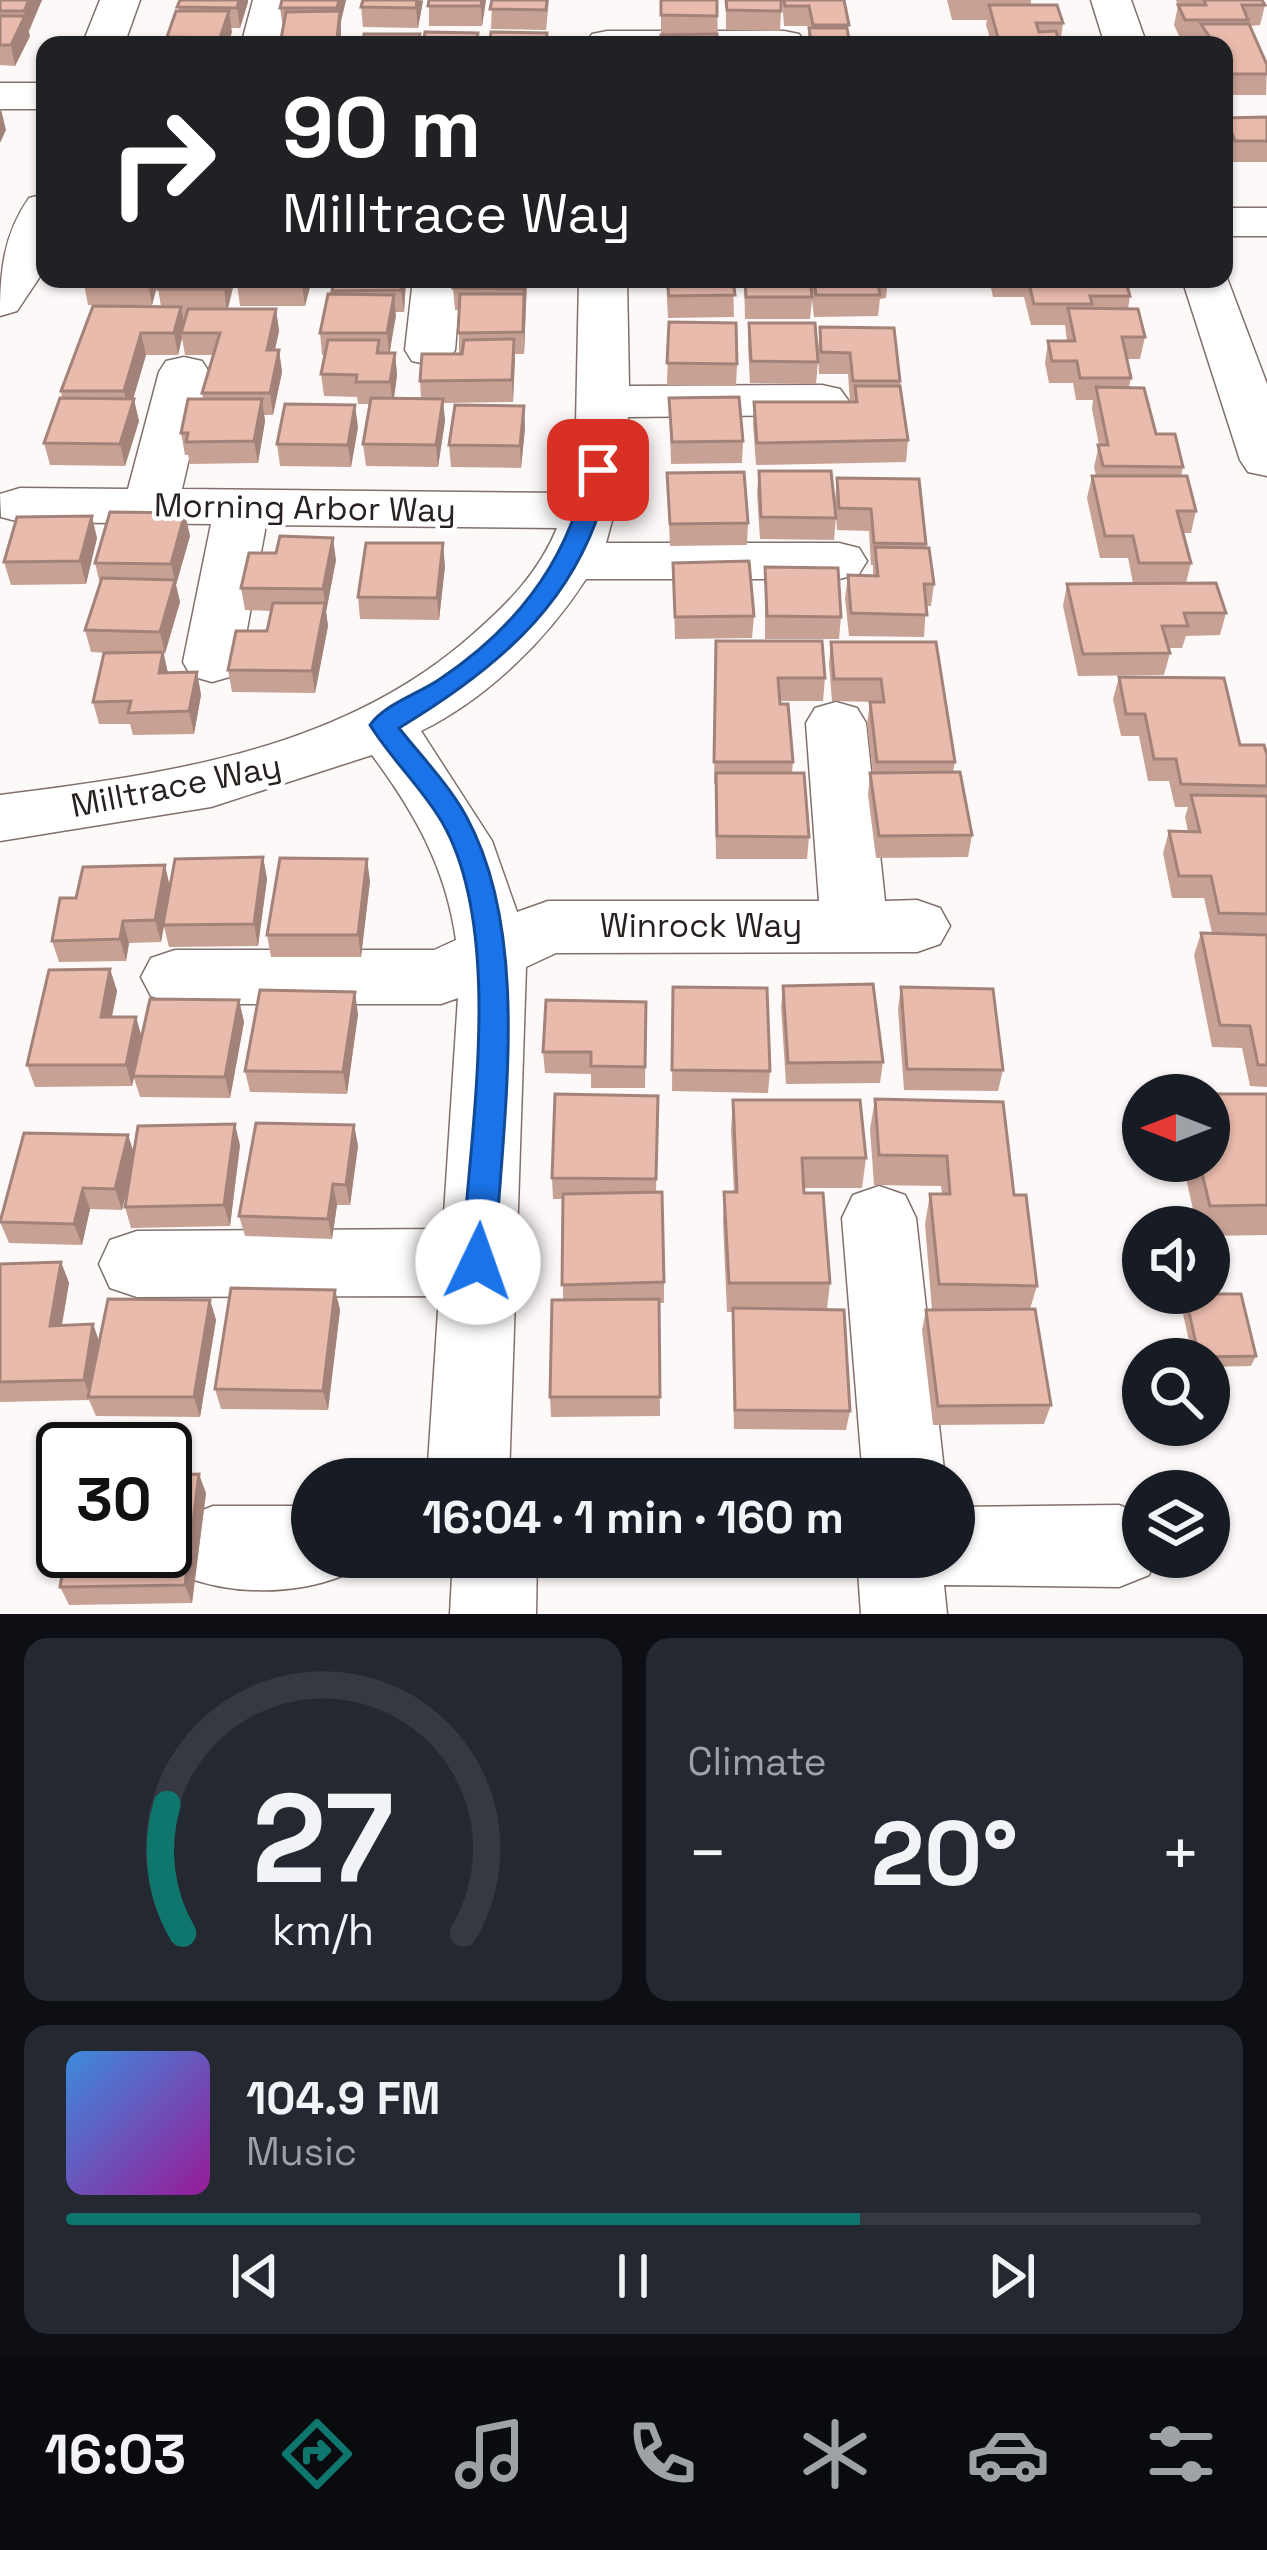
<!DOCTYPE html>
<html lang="en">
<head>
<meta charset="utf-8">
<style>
	body { margin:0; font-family:"Space Grotesk",sans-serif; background:#242831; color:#f1f3f6; height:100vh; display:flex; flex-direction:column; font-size:45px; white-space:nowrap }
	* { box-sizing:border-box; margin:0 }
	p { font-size:39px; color:#9ea1a6 }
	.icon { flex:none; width:66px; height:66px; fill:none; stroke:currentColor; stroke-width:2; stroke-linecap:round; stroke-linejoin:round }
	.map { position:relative; height:1614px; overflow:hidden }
	.drawer { display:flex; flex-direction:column; gap:24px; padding:24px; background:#0d0f14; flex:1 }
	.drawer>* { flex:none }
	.banner { position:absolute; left:36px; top:36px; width:1197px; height:252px; border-radius:24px; box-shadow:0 3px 9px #0004; background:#202124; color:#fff; overflow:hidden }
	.needle { width:78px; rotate:270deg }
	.buttons { position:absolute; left:1122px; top:1074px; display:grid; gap:24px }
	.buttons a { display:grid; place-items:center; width:108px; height:108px; border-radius:50%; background:#171b24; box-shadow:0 3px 9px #0004; font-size:60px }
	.speed { position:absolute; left:36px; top:1422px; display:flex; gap:24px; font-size:60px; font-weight:700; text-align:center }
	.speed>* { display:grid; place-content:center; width:156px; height:156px; border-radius:50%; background:#171b24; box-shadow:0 3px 9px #0004; line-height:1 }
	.speed .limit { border:6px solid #111; border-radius:18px; background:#fff; color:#111 }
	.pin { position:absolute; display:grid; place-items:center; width:102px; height:102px; color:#fff; margin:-51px; border-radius:24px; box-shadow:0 6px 18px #0006 }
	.me { position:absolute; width:132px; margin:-66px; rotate:3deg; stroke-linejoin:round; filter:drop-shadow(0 0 9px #0008) }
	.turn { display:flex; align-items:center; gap:42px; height:252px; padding:0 48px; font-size:54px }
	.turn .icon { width:156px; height:156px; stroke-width:2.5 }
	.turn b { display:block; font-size:84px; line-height:102px }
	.big { font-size:90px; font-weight:700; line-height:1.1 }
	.drawer .card { flex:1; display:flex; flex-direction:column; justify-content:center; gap:18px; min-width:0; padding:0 42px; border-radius:24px; background:#242831 }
	.drawer .dial { align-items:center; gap:0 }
	.dial svg { height:312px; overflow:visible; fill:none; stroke:#363941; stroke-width:7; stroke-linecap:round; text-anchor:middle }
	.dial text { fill:#f1f3f6; stroke:none }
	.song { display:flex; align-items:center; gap:36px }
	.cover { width:144px; height:144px; border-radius:18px; background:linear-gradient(135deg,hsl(210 70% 55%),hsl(300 70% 35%)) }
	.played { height:12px; border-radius:6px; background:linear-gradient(90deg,#0f766e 70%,#363941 70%) }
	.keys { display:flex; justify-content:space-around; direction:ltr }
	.heat { display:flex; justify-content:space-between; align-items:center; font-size:66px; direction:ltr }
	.drawer .tiles { flex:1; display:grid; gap:24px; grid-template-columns:1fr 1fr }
	.card:last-child { grid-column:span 2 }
	.trip { position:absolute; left:291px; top:1458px; width:684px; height:120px; border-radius:60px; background:#171b24; box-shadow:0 3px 9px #0004; font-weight:700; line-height:120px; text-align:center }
	.tab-bar { display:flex; height:192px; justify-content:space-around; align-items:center; background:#090b0e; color:#9ea1a6 }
	.tab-bar .icon { width:84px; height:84px }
	.tab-bar .current { color:#0f766e }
	.tab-bar b { font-size:54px; color:#f1f3f6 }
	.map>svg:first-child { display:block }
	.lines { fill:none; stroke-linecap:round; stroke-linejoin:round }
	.minor-casing { stroke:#81706b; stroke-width:3 }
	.minor { fill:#fff; fill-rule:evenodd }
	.wall { fill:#c8a195 }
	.shaded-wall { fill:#a38379 }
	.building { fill:#e9bbad; stroke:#a38379; stroke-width:3 }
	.route { fill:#1a73e8; stroke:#114b97; stroke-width:3 }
	.labels { text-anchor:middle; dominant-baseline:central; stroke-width:9; stroke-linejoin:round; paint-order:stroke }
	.street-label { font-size:33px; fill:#28211f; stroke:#fff }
</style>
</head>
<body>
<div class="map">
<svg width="1267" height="1614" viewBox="0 0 1267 1614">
	<rect width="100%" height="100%" fill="#fdf9f8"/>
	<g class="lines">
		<g class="minor-casing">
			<path id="minor" d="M100,0H140L124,45H82Z
				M253,0H293L283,45H241Z
				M1091,0H1131L1147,45H1105Z
				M607,31H784L799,34L805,43H586L592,34Z
				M0,83H45V109H0Z
				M45,194V269L17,311L0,316C0,273 3,235 29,198Z
				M1224,208H1267V236H1224Z
				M1224,270L1267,384V476L1248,472L1240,460L1182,279H1224Z
				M413,279H461L455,350L448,361L430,365L412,361L405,350Z
				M579,279H627L629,386L822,385L840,389L848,400L840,411L822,415L628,417L623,480L606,543H839L859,548L867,561L859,574L839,579H586C546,641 487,698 421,731L492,841L517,912L548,901H819L806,723L815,708L836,702L857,708L866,723L885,901L917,900L940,908L950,926L940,944L917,952L556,953L526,967L509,1479H427L439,1296L137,1297L110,1288L99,1264L110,1240L137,1231L443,1229L458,998L441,1004H175L151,996L141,977L151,958L175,950H434L456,940C446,868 415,813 372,755L211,807L0,841V795C167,774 341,751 472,635C508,604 539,572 557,528L266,525L241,662L233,676L212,682L191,676L183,662L211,524L20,522L1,517L0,494L20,488L128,489L159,372L166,361L184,357L202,361L209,372L182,489L567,493L576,423Z
				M879,1186L905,1195L916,1218L945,1479H863L842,1218L853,1195Z
				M1119,1505L1143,1515V1557H1156L1149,1575L1119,1587L944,1585L947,1614H861L857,1557H954V1507Z
				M213,1506H312V1557H350L342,1576C294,1595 231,1595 183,1576L171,1547L183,1518Z
				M453,1557H537L536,1614H450Z"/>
		</g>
		<use href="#minor" class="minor"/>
	</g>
	<path class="wall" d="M0,0H42L28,31L30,36L15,66L0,65Z
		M180,0H248V2L240,28H231L228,45H169L167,37L178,11Z
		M282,0H346L341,21V45H282L283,28L280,8Z
		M423,0L418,28L363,27L361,7Z
		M429,0H486L482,26H429Z
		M492,0H549L546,30L491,29Z
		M661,0H717L718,45H661Z
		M726,0L781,11L780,31L726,30Z
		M782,0H844L850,45H808V26H784Z
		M947,0H1031V5L1063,23L1060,45H992L986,25L987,20H952Z
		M1176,0H1262L1265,5L1260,25L1250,26L1267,65L1266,95H1224V45H1197L1198,40H1181L1174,25L1178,6Z
		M1267,117V162H1230L1224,146L1226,118Z
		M85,279H159L152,305H88L84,284Z
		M235,279L228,309H276L279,331L275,350H279L282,372L273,415H264L265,421L258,463L190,464L188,455H185L181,433L203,399L202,393L213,355H185L182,338L178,355H146L133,399L139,421L125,466L50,465L44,443L62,398L61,391L161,306L158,289Z
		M312,279L305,306H240L237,284Z
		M334,279H406L404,312H395L390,353H395L397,375L394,398H421L420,381L459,354V310H455L453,288L527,279L524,354H514L513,402L443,403L445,421L438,467L366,466L363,444L370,404H358L357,397L324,396L321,374L325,355H322L320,333L333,294Z
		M666,279H733L734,317L668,318Z
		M744,279L811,285V279H888L886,298L880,299L878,316L814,317L812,300L810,319H745Z
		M989,279H1125L1130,296L1128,309L1145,337L1140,359H1127L1131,378L1129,387L1156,434L1183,467L1181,476L1196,511L1191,533H1183L1191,563L1186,583L1226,613L1220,635L1186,636L1182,648H1168L1170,653L1164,675L1078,676L1063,606L1067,584L1133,583L1128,558H1100L1087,498L1092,476H1096L1094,467L1099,445L1092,409L1093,400H1076L1073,383H1049L1045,363L1048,341H1067L1065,325H1031L1024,297H993Z
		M669,322L737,364L736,386L667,385Z
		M749,323L818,362L816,384L750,383L748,345Z
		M820,327L900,381L908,440L906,462L756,465L753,424L754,402H850L848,374H819L818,349Z
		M669,398L743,441L742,463L671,464Z
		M524,406L525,428L521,468L451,467L449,445Z
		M358,427L351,467L280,466L277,444Z
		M759,471L836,518L834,540L760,539L757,493Z
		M667,473L748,523L747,545L670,546Z
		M837,478L926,544L934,584L931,606H926L924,637L849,636L845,598L848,575L873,576V565H871L869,531L837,530L835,500Z
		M190,536L176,585L180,602L164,654L168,673L197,672L201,695L194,734L133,735L130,724H99L93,702L106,653L91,652L85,630L100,584L95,563Z
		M97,538L86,584L11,585L4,562Z
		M336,560L326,612L328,626L315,693L232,692L228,670L267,631L271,611L245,610L241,588Z
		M673,563L754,616L752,638L675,639Z
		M445,566L439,620L360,619L358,597Z
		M765,567L841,617L839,639H765Z
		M716,641L825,678L823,701H779L793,762L792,773L809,837L807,859H716L715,784H714Z
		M831,642H936L955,762L953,772L972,835L968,857L876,858L868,795L870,773H873L867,724L870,702H878L832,701L829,664Z
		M1119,677L1240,745L1267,755V1087L1250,1086L1242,1048L1212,1047L1194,955L1201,933H1212L1204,898H1172L1163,853L1169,831L1188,832L1185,817L1188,807H1175L1169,781H1148L1139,736H1121L1113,699Z
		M263,857L267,879L258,946L169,947L164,927L161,942L129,943L126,961L59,962L52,941L76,898L170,886Z
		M370,881L361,957H271L267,935Z
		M110,969L117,991L112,1017H136L142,1038L239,1000L244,1022L230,1098L140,1097L134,1078L132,1086L35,1087L27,1065Z
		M783,986L883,1062L880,1083L786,1084L781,1007Z
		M673,987L770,1071L768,1093L672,1091Z
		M901,987L1003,1070L998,1091L904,1090L898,1009Z
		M646,1002L645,1088H591V1074L545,1073L543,1052Z
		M358,1014L347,1094L250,1092L245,1071Z
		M1213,1094H1267V1235L1209,1236V1227H1197L1183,1165L1184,1161H1209V1106Z
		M658,1096L656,1192L664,1282V1303H659L660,1416L551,1417L550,1397L563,1300V1199H553L552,1178Z
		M875,1099L1014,1195L1037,1286L1030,1309L1051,1405L1044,1424L933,1425L922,1330L926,1310H932L925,1224L930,1194H942L941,1186L874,1185L870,1129Z
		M733,1100L866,1158L862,1188H804L830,1283L827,1309L850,1411L846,1430L734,1429L732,1312H727L723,1222L724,1192H734L731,1131Z
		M354,1125L358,1146L350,1205H337L332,1239L245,1236L239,1216Z
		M128,1135L134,1154L240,1145L230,1226L131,1228L125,1207L129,1179L122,1210L90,1209L82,1245L9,1243L0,1222Z
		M61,1262L69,1283L62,1325L93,1324L99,1341L210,1300L216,1320L200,1417L96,1416L89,1400L0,1402V1264Z
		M335,1290L340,1310L328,1410L221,1409L215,1389Z
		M1185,1294L1256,1356L1251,1366L1209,1367V1359H1193L1181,1305Z
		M206,1493L192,1603L69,1605L60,1587Z"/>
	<path class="shaded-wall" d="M29,0H42L29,31L24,11Z
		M239,0H248V2L240,28L237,8Z
		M339,0H346L341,21V45H337V8Z
		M417,0L423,1L418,28L416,8Z
		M482,0H486L482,26L481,6Z
		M229,11L232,32L228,45H222L220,38Z
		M25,16L30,36L15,66L11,45Z
		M1,109L6,130L0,143V112Z
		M149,279H159L152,305L148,283Z
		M226,279H235L227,311L224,289Z
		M304,279H312L305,306L302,285Z
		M402,279H406L404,312L401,290Z
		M524,279H527L524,354L523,289Z
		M394,295L396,316L389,355L387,333Z
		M181,307L185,328L181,333L182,338L178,355L174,333Z
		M276,309L279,331L270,372L267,350Z
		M141,333L146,355L129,413L124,391Z
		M514,339L515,361L513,402L512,380Z
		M279,350L282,372L273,415L270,393Z
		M395,353L397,375L393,404L390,382Z
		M134,399L139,421L125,466L120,444Z
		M262,399L265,421L258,463L254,441Z
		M443,399L445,421L438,467L436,445Z
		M355,405L358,427L351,467L348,445Z
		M524,406L525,428L521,468L520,446Z
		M185,513L190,536L176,585L180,602L165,654L160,632L175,581L171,564Z
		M92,516L97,538L86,584L80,561Z
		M333,538L336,560L326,612L323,589Z
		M443,543L445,566L439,620L437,598Z
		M325,603L328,626L315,693L312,671Z
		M163,652L168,674L159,673Z
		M197,672L201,695L194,734L189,711Z
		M263,857L267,879L258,946L254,924Z
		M367,859L370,881L361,957L358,935Z
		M165,865L170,887L161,942L155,920Z
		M123,921L129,943L126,961L120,939Z
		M110,969L117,991L107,1039L101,1017Z
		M355,992L358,1014L347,1094L343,1072Z
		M239,1000L244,1022L230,1098L225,1077Z
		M136,1017L142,1039L132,1086L126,1065Z
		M235,1124L240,1145L230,1226L224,1205Z
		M354,1125L358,1146L350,1205L346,1185Z
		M128,1135L135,1156L122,1210L115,1189Z
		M333,1184L337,1205L332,1239L328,1219Z
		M83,1188L90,1209L82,1245L74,1224Z
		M61,1262L69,1283L58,1346L50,1326Z
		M335,1290L340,1310L328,1410L323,1391Z
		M210,1300L216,1320L200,1417L194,1397Z
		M93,1324L100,1344L90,1397L84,1380Z
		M199,1474L206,1493L192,1603L185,1585Z"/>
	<path class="building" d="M0,0H29L24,11H0Z
		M180,0H239L237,8L177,7Z
		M282,0H339L337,8H280Z
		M363,0H417L416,8L361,7Z
		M429,0H482L481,6H428Z
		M492,0H547L546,10L490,9Z
		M661,0H717V16L661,15Z
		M726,0H781V11L727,10Z
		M784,0H844L849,25H813L809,6H785Z
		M1204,0H1262L1265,5H1242L1248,20H1185L1178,5H1206Z
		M989,5H1057L1063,23H1036L1039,32L1056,31L1060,45H1000Z
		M176,11H229L220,38L167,37Z
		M340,11L337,38L281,39L286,12Z
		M0,16H25L11,45H0Z
		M1201,24H1249L1267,65V74H1224V45H1215Z
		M809,28H847L850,45H812Z
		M425,32L478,33L476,45H423Z
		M491,32L547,33L546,45H489Z
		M364,34H420L418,45H363Z
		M717,34L718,45H662L661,35Z
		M729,38H785V45H729Z
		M172,43H214L213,45H171Z
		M327,43V45H284L285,44Z
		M889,43H915V45H889Z
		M1267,117V141H1235L1226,118Z
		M85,279H149L148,283L84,284Z
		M161,279H226L224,289H158Z
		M238,279H304L302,285L237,284Z
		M334,279H402L401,290L332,291Z
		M455,279H524L523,289L453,288Z
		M667,279H733L735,295L669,296Z
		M745,279H810L812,297H746Z
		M814,279H877L880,295H816Z
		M1028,279H1125L1130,296H1090L1092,304H1034Z
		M328,294L394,295L387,333H320Z
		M460,294H524L523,332L458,333Z
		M93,306L181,307L174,333H141L124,391H61Z
		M1068,308L1138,309L1145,337H1122L1131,378H1080L1077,361H1052L1048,341H1075Z
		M188,309H276L267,350H279L270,393H202L220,333H181Z
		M669,322L736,323L737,364L667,363Z
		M749,323H815L818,362L751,361Z
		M820,327L894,328L900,381H853L850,353L821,352Z
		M514,339L512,380L420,381L422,354H462L464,340Z
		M328,340H379L377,353H395L390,382H356L357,375L321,374Z
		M855,386H900L908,440L757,443L754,402H857Z
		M1096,387L1144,388L1156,434H1175L1183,467L1103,466L1098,445H1108Z
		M739,397L743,441L672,442L669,398Z
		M60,398L134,399L120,444L44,443Z
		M371,398L443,399L436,445L363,444Z
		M188,399H262L254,441L186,442L188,433H181Z
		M285,404L355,405L348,445L277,444Z
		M455,405L524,406L520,446L449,445Z
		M759,471H831L836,518L761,517Z
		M744,472L748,523L670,524L667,473Z
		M1092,476H1187L1196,511H1177L1191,563H1139L1133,536H1105Z
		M837,478L919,479L926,544L874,543L871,509L839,508Z
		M110,512L185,513L171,564L95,563Z
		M92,516L80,561L4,562L17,517Z
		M280,536L333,538L323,589L241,588L249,553H276Z
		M366,543H443L437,598L358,597Z
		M875,547L929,548L934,584H924L927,615L851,613L848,575L878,576Z
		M749,561L754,616L675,617L673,563Z
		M765,567L838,568L841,617L767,616Z
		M102,578L175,580L160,632L85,630Z
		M1216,583L1226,613H1184L1188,626H1162L1170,653L1083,654L1067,584Z
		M273,603H325L312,671L228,670L236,631H267Z
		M716,641H822L825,678H778L780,704H788L793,762H714Z
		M831,642H936L955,762H877L870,702H884L881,679H834Z
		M163,652L159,673L197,672L189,711L128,713L131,701L93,702L104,653Z
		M1119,677L1224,678L1240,745H1264L1267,755V786L1181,784L1176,759H1154L1145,714H1126Z
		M960,772L972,835L879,836L870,773Z
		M716,773H804L809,837L717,836Z
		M1191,795L1267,796V914L1219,913L1211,876H1179L1169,831L1200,832Z
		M263,857L254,924L163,925L175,859Z
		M280,858L367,859L358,935H267Z
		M165,865L155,920L123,921L120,939L52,941L60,898H76L83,867Z
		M1201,933L1267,935V1065H1258L1250,1026L1220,1025Z
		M110,969L101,1017H136L126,1065H27L49,970Z
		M873,984L883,1062L788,1063L783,986Z
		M673,987L767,988L770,1071L672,1070Z
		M901,987L993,989L1003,1070L907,1069Z
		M260,990L355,992L343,1072L245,1071Z
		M150,999L239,1000L225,1077L133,1076Z
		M546,1000L646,1002L645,1067L591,1066V1052H543Z
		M555,1094L658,1096L656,1179L552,1178Z
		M1213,1094H1267V1205L1210,1206L1199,1161H1209V1134H1223Z
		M875,1099L1003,1102L1014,1195H1026L1037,1286L939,1284L930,1194H950L947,1156L879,1155Z
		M733,1100H860L866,1158H802L804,1193H823L830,1283H729L724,1192H737Z
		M256,1123L354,1125L346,1185L333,1184L328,1219L239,1216Z
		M235,1124L224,1205L125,1207L138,1126Z
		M24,1133L128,1135L115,1189L83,1188L74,1224L0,1222Z
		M662,1192L664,1282L562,1285L563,1194Z
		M61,1262L50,1326L93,1324L84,1380L0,1382V1264Z
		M231,1288L335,1290L323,1391L215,1389Z
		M1185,1294H1241L1256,1356L1199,1357Z
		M108,1299L210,1300L194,1397H88Z
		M659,1299L660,1397H550L552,1300Z
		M733,1308L844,1310L850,1411L735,1410Z
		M1035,1309L1051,1405L938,1406L926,1310Z
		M199,1474L185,1585L60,1587L66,1551H165V1475Z"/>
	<path class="route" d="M598,463L610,470C587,594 502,666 399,728C421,756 449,785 466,816C534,940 501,1124 495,1262L490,1272L478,1277L467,1272L462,1262C469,1136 506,933 442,822C422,788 391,759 370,725C385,704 418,694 440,679C516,628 569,561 587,470Z"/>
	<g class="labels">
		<g class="street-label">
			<text transform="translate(305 508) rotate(1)">Morning Arbor Way</text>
			<text transform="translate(176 786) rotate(-11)">Milltrace Way</text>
			<text x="701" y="926">Winrock Way</text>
		</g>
	</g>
</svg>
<div class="buttons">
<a><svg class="needle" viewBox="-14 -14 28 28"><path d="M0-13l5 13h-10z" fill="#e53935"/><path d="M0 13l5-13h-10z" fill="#9ea1a6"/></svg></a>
<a><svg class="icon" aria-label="sound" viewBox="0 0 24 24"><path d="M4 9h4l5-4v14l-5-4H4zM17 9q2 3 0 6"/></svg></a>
<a><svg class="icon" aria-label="search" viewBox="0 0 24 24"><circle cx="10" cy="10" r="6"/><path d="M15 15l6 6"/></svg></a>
<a><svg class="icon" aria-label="layers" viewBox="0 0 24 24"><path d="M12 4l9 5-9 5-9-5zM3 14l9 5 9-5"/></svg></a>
</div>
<div class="speed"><div class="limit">30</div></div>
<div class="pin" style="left:598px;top:470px;background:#d93025"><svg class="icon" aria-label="arrive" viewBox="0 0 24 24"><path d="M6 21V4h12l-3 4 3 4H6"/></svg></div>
<svg class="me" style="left:478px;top:1262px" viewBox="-20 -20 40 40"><circle r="19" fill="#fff"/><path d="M0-13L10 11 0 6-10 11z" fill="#1a73e8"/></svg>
<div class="trip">16:04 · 1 min · 160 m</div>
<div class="banner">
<div class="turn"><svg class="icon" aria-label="right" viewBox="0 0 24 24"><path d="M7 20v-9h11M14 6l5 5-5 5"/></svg><div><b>90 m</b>Milltrace Way</div></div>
</div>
</div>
<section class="drawer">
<div class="tiles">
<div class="card dial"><svg viewBox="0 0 100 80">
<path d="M14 69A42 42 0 1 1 86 69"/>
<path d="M14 69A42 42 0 0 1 10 36" stroke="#0f766e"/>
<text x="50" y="56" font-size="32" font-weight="700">27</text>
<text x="50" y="72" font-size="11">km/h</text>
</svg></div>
<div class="card"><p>Climate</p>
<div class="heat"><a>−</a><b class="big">20°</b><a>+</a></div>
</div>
<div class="card">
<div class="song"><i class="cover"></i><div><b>104.9 FM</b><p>Music</p></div></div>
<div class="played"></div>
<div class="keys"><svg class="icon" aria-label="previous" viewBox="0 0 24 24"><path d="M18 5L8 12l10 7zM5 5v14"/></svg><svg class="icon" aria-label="pause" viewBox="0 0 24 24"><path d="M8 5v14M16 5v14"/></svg><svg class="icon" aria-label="next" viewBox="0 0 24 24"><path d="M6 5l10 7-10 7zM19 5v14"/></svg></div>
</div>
</div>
</section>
<nav class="tab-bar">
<b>16:03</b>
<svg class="icon current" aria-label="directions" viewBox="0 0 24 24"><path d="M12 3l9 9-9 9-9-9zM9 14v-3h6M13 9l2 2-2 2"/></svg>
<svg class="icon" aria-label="music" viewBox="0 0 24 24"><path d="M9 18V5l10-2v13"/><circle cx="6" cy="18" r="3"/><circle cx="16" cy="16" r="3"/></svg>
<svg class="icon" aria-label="phone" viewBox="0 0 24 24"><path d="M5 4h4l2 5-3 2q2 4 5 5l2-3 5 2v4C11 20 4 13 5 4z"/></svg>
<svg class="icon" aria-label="climate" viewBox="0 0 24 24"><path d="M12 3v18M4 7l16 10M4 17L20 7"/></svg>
<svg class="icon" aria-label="car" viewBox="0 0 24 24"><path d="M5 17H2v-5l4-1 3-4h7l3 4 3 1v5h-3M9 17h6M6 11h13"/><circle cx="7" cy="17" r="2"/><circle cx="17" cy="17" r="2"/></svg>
<svg class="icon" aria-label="filters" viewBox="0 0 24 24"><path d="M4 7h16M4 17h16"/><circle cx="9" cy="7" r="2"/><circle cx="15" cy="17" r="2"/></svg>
</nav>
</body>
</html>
